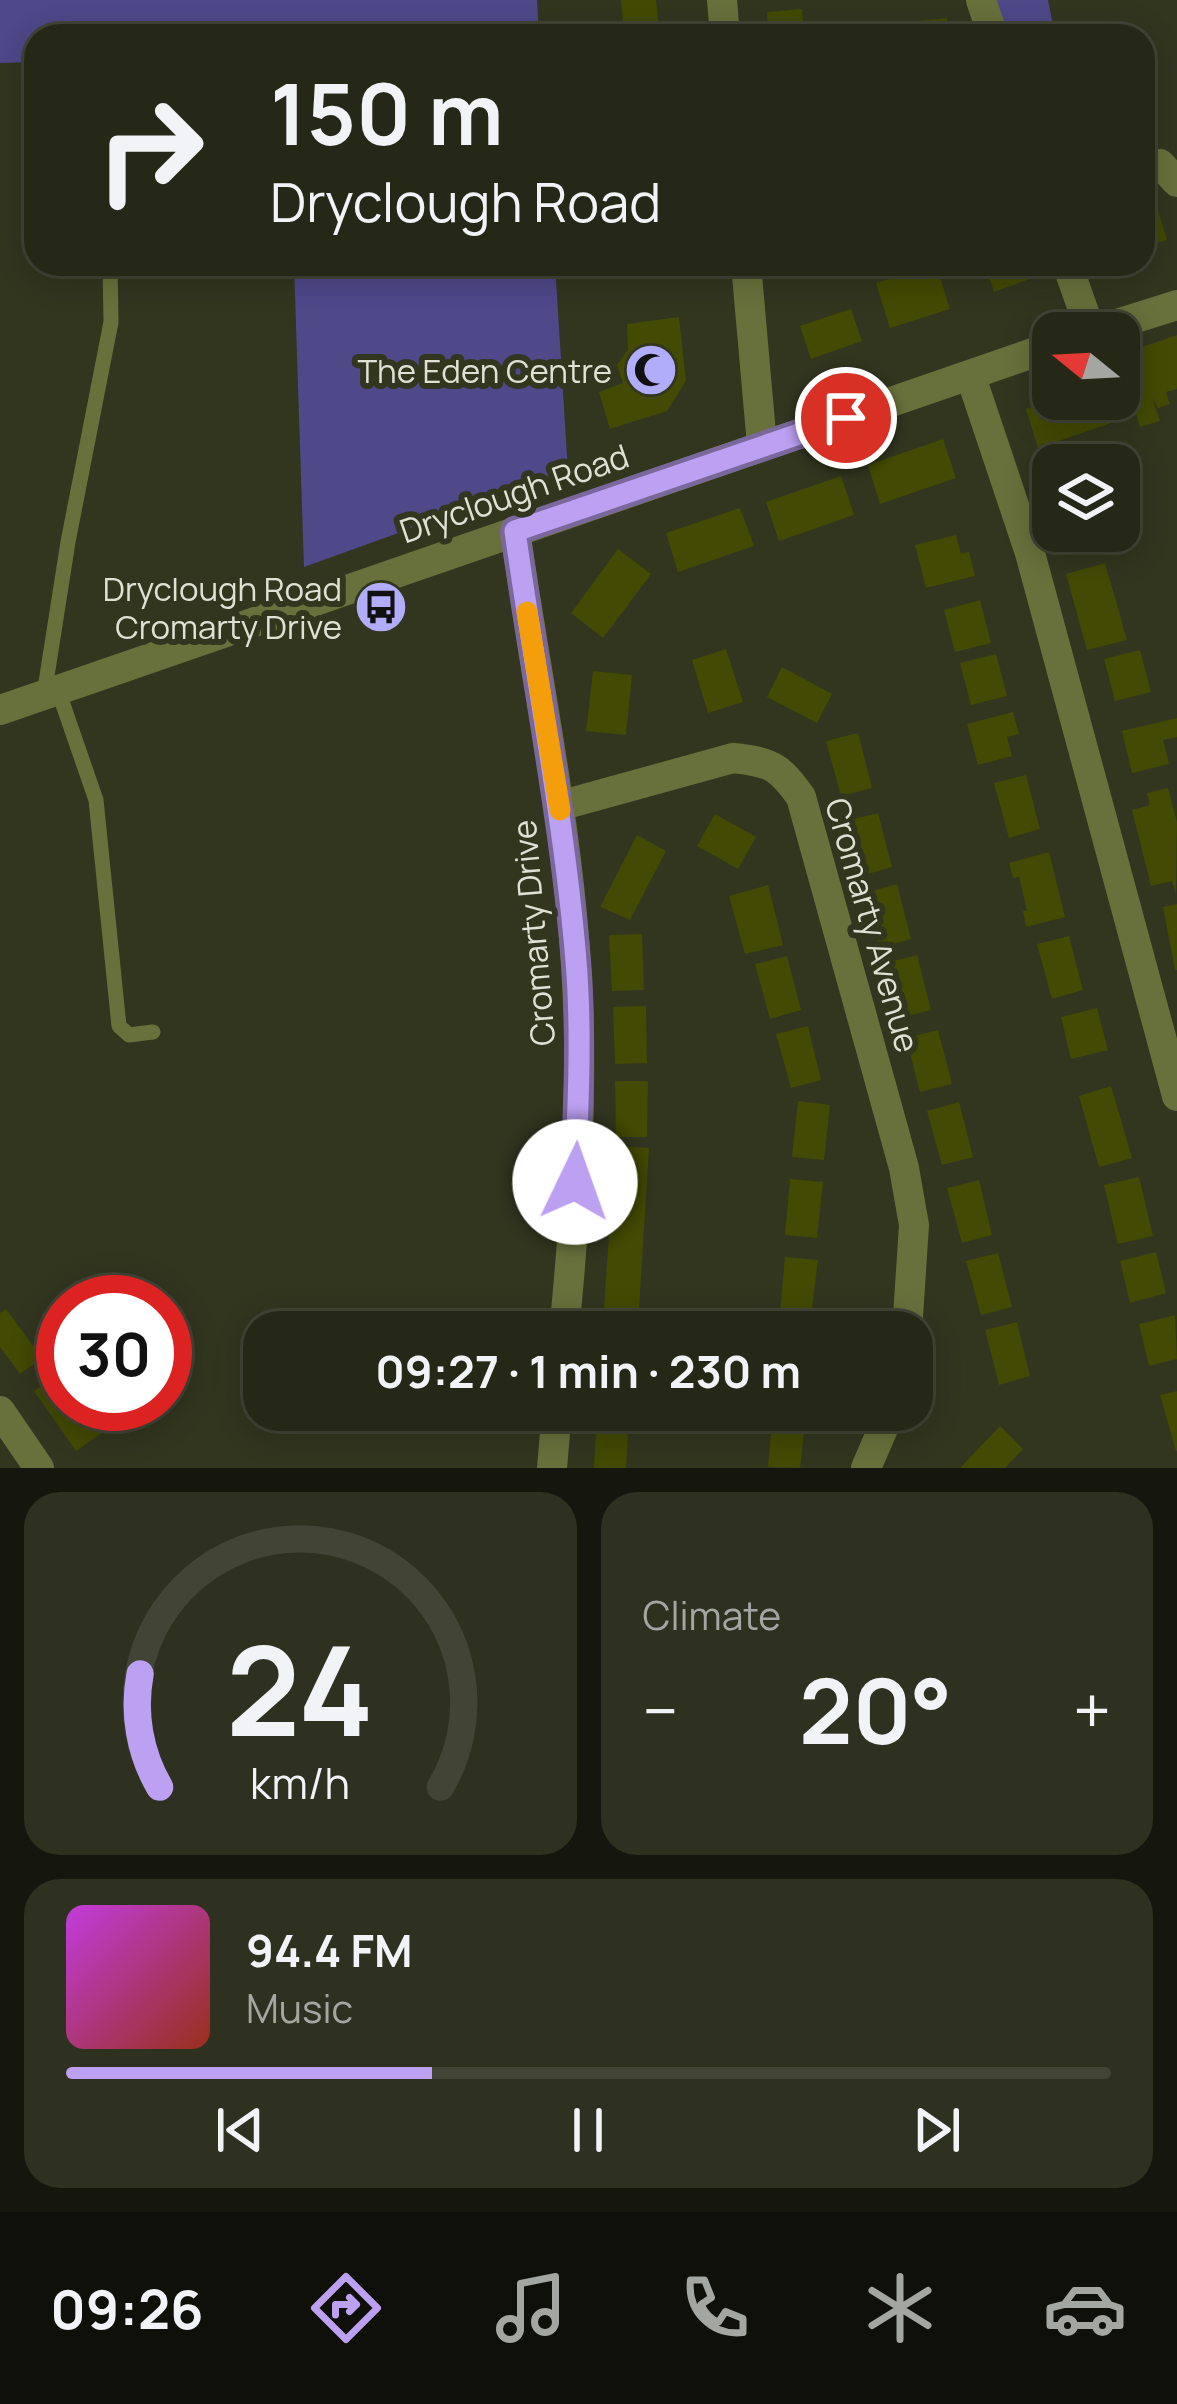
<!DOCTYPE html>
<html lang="en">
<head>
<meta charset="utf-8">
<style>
	body { margin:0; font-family:Manrope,sans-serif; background:#2e3020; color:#f1f3f6; height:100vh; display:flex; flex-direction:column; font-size:45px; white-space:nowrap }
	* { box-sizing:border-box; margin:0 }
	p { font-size:39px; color:#a4a6a1 }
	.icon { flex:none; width:66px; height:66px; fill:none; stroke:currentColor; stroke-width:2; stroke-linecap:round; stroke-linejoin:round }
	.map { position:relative; height:1468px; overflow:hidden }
	.panel { display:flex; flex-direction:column; gap:24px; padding:24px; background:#15160d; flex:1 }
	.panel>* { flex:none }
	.top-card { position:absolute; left:24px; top:24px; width:1131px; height:252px; border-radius:36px; box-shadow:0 6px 30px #0003,0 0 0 3px #424436; background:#262817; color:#f1f3f6; overflow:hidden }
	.needle { width:78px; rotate:288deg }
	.fabs { position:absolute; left:1032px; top:312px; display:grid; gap:24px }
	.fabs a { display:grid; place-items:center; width:108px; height:108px; border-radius:24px; background:#262817; box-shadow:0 6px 30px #0003,0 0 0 3px #424436; font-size:60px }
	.speed { position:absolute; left:36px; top:1275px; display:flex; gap:24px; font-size:60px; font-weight:700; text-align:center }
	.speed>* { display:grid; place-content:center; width:156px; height:156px; border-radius:50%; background:#262817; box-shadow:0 6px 30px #0003,0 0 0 3px #424436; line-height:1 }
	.speed .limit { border:18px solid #d22; background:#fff; color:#111 }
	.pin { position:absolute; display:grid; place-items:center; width:102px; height:102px; color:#fff; margin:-51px; border:6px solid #fff; border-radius:50%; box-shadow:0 3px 12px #0007 }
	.me { position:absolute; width:132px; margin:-66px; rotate:3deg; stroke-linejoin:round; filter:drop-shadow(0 0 9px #0008) }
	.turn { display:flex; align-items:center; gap:42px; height:252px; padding:0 48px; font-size:54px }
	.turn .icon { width:156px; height:156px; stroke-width:2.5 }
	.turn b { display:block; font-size:84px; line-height:102px }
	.big { font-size:90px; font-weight:700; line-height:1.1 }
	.panel .widget { flex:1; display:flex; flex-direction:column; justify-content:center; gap:18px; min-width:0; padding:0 42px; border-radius:36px; background:#2e3020 }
	.panel .dial { align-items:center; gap:0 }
	.dial svg { height:312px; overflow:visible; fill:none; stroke:#424436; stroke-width:7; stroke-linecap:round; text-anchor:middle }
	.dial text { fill:#f1f3f6; stroke:none }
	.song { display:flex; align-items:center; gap:36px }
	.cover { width:144px; height:144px; border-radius:18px; background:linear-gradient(135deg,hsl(290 70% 55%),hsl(10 70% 35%)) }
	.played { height:12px; border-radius:6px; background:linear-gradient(90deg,#bca0f2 35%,#424436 35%) }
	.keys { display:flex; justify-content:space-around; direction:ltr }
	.heat { display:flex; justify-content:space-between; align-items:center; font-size:66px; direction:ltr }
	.panel .tiles { flex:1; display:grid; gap:24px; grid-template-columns:1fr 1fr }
	.widget:last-child { grid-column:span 2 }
	.trip { position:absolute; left:243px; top:1311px; width:690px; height:120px; border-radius:36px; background:#262817; box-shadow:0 6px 30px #0003,0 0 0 3px #424436; font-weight:700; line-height:120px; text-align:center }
	.tab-bar { display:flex; height:192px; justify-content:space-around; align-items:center; background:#0f1009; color:#a4a6a1 }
	.tab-bar .icon { width:84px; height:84px }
	.tab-bar .on { color:#bca0f2 }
	.tab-bar b { font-size:54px; color:#f1f3f6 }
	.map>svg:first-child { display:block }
	.green { fill:#4f4889 }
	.building { fill:#424a03 }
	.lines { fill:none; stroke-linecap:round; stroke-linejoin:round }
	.lane { stroke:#68713c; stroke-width:15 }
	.street { stroke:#68713c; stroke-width:30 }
	.route-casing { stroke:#7a689d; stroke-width:30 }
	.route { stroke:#bca0f2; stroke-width:21 }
	.slow { stroke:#f59e0b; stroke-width:21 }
	.labels { text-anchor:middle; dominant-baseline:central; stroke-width:12; stroke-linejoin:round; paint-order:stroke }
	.poi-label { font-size:33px; fill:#dee1d3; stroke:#32361f; text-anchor:end }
	.street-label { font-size:33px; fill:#dee1d3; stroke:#32361f }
</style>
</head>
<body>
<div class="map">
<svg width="1177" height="1468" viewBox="0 0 1177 1468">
	<rect width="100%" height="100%" fill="#32361f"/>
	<path class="green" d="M0,0H537L539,36H36V62L0,63Z
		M995,0H1048L1055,36H1007Z
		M294,264H555L568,472L304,567Z"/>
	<path class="building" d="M621,0H656L660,36H624Z
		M802,9L804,34L768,36L767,12Z
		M947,18L949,36H900L898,23Z
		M1151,187L1167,240L1143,247V190Z
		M985,264H1040L1043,274L994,292Z
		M936,265L950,309L890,328L876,283Z
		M851,309L862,341L811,359L800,326Z
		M679,317L686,381L667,411L610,429L599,392L623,383L617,365L628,350L627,324Z
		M1177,335V389L1166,392L1170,404L1158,408L1152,398L1160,421L1140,427L1119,355Z
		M1055,399H1106L1114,422L1038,448L1026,409Z
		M943,439L956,478L880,504L868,465Z
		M841,476L854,515L779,541L766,502Z
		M740,508L754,546L678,572L666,533Z
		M956,535L961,554L969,552L975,576L926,588L915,545Z
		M618,549L651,574L603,638L571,613Z
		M1105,563L1127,640L1087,650L1066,574Z
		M980,600L991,643L955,652L944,610Z
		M726,649L743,702L708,713L692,660Z
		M1140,650L1151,692L1115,701L1104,659Z
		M996,654L1007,696L971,705L960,663Z
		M782,667L832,694L817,723L767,697Z
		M593,671L632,675L626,735L586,731Z
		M1013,712L1019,734L1007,737L1012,756L978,765L967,724Z
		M1177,718V737L1163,740L1169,764L1132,773L1122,731Z
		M858,733L872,788L841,796L826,741Z
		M1026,775L1040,829L1009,838L994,783Z
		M1168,788L1177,822L1176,894L1172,881L1151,886L1132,810L1150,805L1147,793Z
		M878,813L892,867L861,876L846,821Z
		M715,814L756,837L738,869L697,846Z
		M637,835L666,851L630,920L600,907Z
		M1049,852L1065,917L1026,927L1023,911L1027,910L1019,877L1013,878L1009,863Z
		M897,884L911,939L880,948L865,893Z
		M768,885L783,945L745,954L729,896Z
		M1177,904V970H1175L1163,907Z
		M642,934L644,990L612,991L609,935Z
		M1069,936L1083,990L1052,999L1037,944Z
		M917,955L931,1010L900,1018L886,963Z
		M787,956L801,1010L770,1019L755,964Z
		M646,1006L647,1063L615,1064L613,1007Z
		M1097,1008L1108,1050L1071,1059L1061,1017Z
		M808,1026L821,1080L791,1088L776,1034Z
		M938,1030L952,1084L920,1092L906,1038Z
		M615,1081H648L647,1137H616Z
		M1111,1086L1132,1158L1099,1167L1079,1096Z
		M798,1101L830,1105L824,1160L792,1157Z
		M959,1102L973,1157L942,1165L927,1111Z
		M615,1146L649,1148L638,1325L603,1323Z
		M1139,1177L1153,1236L1118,1244L1104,1185Z
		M790,1179L823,1182L817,1238L785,1235Z
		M979,1180L992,1235L962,1243L947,1188Z
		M1156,1252L1166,1293L1130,1303L1120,1261Z
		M998,1253L1012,1307L981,1315L966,1261Z
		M785,1257L818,1260L811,1316L780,1313Z
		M6,1309L42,1358L20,1374L0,1347V1313Z
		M1175,1315L1177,1359L1149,1366L1139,1324Z
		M1017,1322L1030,1376L999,1385L985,1330Z
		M59,1373L63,1378V1404H82L103,1432L76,1451L34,1391Z
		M1177,1391V1451H1176L1160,1395Z
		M773,1410L806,1414L800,1468L768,1467Z
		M597,1413L629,1414L626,1468H594Z
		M1000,1426L1023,1449L1005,1468H960Z"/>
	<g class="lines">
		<path class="lane" d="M58,690L96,800L119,1026L129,1035L153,1032
			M44,695L68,542L111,322L110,264"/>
		<path class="street" d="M722,0L725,36
			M981,0L993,36
			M1143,168L1160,164L1177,182
			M746,264L762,445
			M1067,264L1091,332
			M1088,333L1177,305
			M971,377L1030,553L1177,1096
			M515,531C536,676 567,820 576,966C584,1088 576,1211 564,1332
			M0,710L1053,346
			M559,806L733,758C771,762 779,766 801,797L904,1168L914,1225L907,1332
			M0,1411L39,1468
			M552,1468L557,1410
			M866,1468L891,1410"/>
	</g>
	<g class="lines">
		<g class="route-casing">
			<path id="route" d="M575,1182C578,1108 582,1035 576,961C564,816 535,675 515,531L846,418"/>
		</g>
		<use href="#route" class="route"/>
		<path class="slow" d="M527,612L560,810"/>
	</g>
	<defs>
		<g id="mosque-disc" transform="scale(2.7)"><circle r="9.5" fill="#b1adfa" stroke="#32361f"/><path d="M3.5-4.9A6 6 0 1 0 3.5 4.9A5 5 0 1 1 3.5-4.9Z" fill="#111"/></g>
		<g id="bus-disc" transform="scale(2.7)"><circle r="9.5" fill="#b1adfa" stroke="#32361f"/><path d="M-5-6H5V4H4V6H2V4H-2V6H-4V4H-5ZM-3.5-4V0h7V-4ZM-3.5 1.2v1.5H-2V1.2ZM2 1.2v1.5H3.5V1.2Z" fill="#111"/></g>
	</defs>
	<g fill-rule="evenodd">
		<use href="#mosque-disc" x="651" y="370"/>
		<use href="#bus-disc" x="381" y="607"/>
	</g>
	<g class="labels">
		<g class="poi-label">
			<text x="612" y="370">The Eden Centre</text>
			<text x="342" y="588">Dryclough Road<tspan x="342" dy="38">Cromarty Drive</tspan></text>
		</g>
		<g class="street-label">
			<text transform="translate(514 493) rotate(-19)">Dryclough Road</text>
			<text transform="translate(873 925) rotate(74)">Cromarty Avenue</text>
			<text transform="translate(533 933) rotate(-95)">Cromarty Drive</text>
		</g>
	</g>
</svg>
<div class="fabs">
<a><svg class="needle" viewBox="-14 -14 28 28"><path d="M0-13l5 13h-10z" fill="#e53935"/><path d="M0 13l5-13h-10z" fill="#a4a6a1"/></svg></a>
<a><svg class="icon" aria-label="layers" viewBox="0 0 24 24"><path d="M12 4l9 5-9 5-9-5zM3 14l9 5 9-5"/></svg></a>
</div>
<div class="speed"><div class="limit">30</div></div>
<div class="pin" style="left:846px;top:418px;background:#d93025"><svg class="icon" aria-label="arrive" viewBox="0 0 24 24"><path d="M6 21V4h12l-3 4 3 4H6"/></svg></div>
<svg class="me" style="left:575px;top:1182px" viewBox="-20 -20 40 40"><circle r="19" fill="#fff"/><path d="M0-13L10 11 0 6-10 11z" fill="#bca0f2"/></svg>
<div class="trip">09:27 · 1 min · 230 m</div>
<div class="top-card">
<div class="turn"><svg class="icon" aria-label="right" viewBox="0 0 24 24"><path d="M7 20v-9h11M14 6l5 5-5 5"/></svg><div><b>150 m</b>Dryclough Road</div></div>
</div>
</div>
<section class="panel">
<div class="tiles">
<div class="widget dial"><svg viewBox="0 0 100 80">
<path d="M14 69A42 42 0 1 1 86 69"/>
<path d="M14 69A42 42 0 0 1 9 40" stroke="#bca0f2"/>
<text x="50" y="56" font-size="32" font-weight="700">24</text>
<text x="50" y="72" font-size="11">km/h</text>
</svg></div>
<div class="widget"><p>Climate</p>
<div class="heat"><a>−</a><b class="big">20°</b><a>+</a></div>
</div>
<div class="widget">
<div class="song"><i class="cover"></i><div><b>94.4 FM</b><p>Music</p></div></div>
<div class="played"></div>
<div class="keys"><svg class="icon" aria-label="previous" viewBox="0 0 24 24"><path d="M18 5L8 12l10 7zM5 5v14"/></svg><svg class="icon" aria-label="pause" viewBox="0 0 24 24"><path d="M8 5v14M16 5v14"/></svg><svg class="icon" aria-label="next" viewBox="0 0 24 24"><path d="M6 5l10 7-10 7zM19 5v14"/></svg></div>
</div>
</div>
</section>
<nav class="tab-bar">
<b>09:26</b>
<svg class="icon on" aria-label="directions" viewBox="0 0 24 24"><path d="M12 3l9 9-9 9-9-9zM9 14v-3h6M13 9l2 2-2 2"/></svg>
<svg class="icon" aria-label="music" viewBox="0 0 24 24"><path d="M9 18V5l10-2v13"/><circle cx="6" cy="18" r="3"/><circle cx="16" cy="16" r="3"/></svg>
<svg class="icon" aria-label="phone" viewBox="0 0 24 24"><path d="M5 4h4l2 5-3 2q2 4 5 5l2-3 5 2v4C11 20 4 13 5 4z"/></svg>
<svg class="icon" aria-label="climate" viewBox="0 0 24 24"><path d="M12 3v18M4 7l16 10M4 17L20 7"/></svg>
<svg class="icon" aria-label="car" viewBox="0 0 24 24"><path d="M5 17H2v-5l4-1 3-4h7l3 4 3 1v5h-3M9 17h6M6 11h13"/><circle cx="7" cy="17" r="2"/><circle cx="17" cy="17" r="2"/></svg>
</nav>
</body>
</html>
